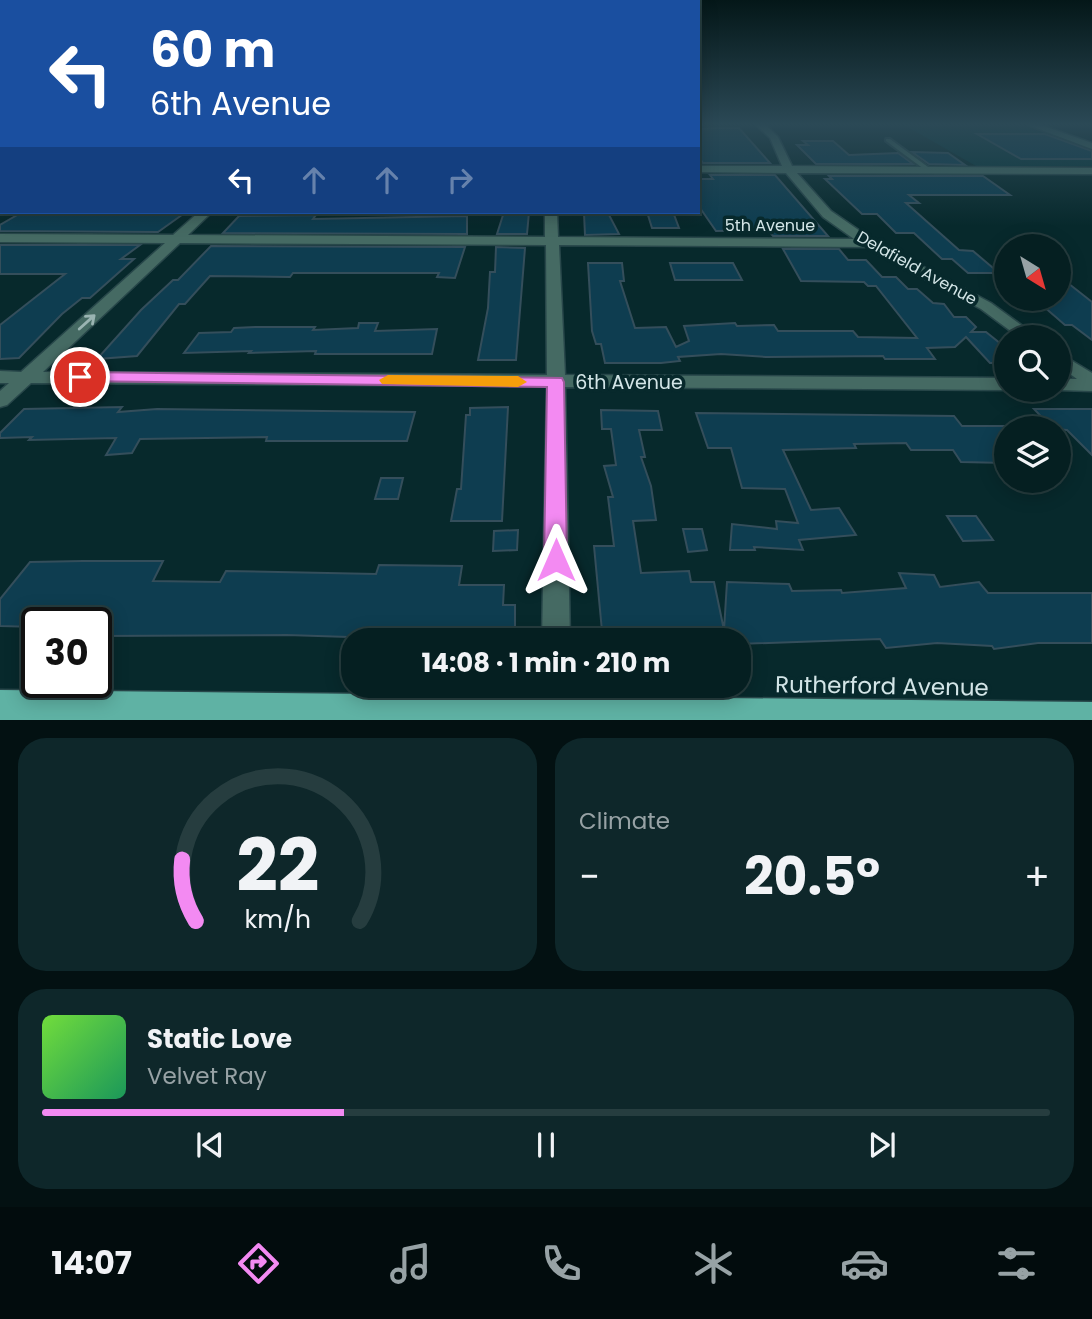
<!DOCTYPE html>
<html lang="en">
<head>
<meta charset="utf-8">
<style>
	body { margin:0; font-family:Poppins,sans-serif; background:#0e272a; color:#f1f3f6; height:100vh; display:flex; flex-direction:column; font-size:26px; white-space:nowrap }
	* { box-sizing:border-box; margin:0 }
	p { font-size:23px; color:#97a2a5 }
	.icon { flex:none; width:38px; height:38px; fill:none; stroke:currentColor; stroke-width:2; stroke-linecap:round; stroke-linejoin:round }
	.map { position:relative; height:720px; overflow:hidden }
	.side { display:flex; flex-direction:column; gap:18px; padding:18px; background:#031112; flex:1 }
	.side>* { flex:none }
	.banner { position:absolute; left:0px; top:0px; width:700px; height:214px; box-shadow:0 4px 18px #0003,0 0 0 2px #263d3f; background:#1a4fa0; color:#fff; overflow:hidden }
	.needle { width:46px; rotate:143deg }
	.tools { position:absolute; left:994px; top:234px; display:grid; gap:14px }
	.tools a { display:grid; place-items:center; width:77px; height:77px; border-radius:50%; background:#051f21; box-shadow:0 4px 18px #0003,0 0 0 2px #263d3f; font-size:35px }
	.speed { position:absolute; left:21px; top:607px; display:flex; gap:14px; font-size:35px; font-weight:700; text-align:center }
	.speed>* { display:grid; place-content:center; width:91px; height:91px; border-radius:50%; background:#051f21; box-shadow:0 4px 18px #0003,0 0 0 2px #263d3f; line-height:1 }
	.speed .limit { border:4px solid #111; border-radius:10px; background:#fff; color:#111 }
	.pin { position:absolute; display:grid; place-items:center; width:60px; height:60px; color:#fff; margin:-30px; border:4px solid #fff; border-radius:50%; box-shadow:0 2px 7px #0007 }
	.me { position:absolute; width:77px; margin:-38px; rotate:0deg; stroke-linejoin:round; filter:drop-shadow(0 0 5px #0008) }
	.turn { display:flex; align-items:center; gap:24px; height:147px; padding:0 35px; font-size:32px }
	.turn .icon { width:91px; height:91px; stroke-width:2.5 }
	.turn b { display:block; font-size:49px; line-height:60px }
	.lanes { display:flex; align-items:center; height:66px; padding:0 35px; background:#0003; justify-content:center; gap:35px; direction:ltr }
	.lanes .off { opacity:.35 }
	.big { font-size:52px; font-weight:700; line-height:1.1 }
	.side .tile { flex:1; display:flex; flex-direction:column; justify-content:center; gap:10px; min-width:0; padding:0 24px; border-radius:28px; background:#0e272a }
	.side .dial { align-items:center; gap:0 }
	.dial svg { height:182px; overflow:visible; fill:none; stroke:#263d3f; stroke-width:7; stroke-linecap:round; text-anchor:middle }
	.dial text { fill:#f1f3f6; stroke:none }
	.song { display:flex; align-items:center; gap:21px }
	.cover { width:84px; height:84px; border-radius:10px; background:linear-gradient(135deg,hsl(100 70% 55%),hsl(150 70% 35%)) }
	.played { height:7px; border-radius:4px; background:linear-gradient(90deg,#f38af2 30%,#263d3f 30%) }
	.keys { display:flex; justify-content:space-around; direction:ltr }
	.heat { display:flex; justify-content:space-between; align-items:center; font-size:38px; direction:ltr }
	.side .tiles { flex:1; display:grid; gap:18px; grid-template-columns:1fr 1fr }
	.tile:last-child { grid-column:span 2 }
	.trip { position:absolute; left:341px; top:628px; width:410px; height:70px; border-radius:28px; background:#051f21; box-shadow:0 4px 18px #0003,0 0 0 2px #263d3f; font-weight:700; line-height:70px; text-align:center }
	.tabs { display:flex; height:112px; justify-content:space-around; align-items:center; background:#020c0d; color:#97a2a5 }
	.tabs .icon { width:49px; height:49px }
	.tabs .on { color:#f38af2 }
	.tabs b { font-size:32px; color:#f1f3f6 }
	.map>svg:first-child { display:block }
	.built { fill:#06363b }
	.building { fill:#0e3d50; stroke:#344e5b; stroke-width:2 }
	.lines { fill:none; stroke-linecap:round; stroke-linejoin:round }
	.lane-casing { stroke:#28474a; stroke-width:4 }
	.street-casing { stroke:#28474a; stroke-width:3 }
	.primary-casing { stroke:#28474a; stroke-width:3 }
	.lane { fill:#456a63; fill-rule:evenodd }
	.street { fill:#456a63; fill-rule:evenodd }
	.primary { fill:#5fb2a4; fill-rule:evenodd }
	.oneway { stroke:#9ab4b2 }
	.route { fill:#f38af2; stroke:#9e5a9d; stroke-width:2 }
	.slow { fill:#f59e0b }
	.labels { text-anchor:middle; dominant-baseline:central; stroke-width:7; stroke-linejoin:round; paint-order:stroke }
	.far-street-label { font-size:16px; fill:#d3e5e7; stroke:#07292c }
	.street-label { font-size:19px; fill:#d3e5e7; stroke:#07292c }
	.near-street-label { font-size:23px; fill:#d3e5e7; stroke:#07292c }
</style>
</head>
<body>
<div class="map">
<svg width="1092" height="721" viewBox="0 0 1092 721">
	<rect width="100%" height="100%" fill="#07292c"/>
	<path class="built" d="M904,125H1023L1092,150V166H976Z"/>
	<path class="building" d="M718,128H739L770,163H703L698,156V129Z
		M977,134H1045L1092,151V159H1021Z
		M803,141H833L849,155L898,153L913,164H816L797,145H808Z
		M912,152L948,153L965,165L929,164Z
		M710,175H775L828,236H773L768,230L716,231L698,205V179H713Z
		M829,176H983L1010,195H909L919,203H906L959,250L973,251L999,273H968L952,259H942L914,233H896L877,214H862L825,179H832Z
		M155,212H186L158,232L0,231V225L19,214Z
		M504,212H529L527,234H497Z
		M647,212H673L679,228H652Z
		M584,213H608L619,234L585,235Z
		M316,215L313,219L467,216V234L223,233L239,216Z
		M0,245H140L121,259H134L90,298H82L62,314L19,358L0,359V325L65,274H0Z
		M211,246L465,247L455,278L437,277L439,273H293L290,277L210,276L185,304H179L137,356L97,359L141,310L173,280H178Z
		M496,247L525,248L516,360H478L488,308L490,272H495Z
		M783,249H839L848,260H866L882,277H896L908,289H917L933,303L944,304L954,317H966L976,327L971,332H986L1006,348V363H990L966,337L955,347L927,348L935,359H885L883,356L766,357L721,354L678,357L680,361L661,363H605L601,344H596L592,331L588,263H622L624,281H620L635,328L666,327L676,347L689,341L684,326L735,323L737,326L774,325L778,331H853L858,337L917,338L876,286H868L864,282L801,281Z
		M670,263H733L742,280H675Z
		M1059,276L1092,302V340L1072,325H1065L1035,299H1059Z
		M359,323H378L375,331L437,329L432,354H315L316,351L249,353L251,351L184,353L199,333L231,332L234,328L255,327H315L313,330L358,328Z
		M122,407L118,412L157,409L415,412L407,441H266L267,437L140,439L132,453L106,455L116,438L29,440L32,437L0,438V433L24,409Z
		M508,407L502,521H451L457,489H461L466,415H470V408Z
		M1034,409H1092V455L1067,430L1053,429Z
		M601,410L658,411L662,430H639L645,457H641L651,486L656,520L633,521L641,573L689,571L691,582H714L724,630L727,582L789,584L792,591L841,590L842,593L906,588L899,573L934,575L940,587L979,582L988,593H1092V643H1038L994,649L992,646L937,643L886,648L880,639L738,644V640H723L724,634L668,635L667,630L602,631L594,546H614L608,497H613L604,466L616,465L611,429H602Z
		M696,413L954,416L962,426H1006V463L961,462L953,450H911L906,443L854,444L856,448L783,450L811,510L839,508L856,535L799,540L803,550L754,547L755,550H730L732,524L777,529L776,521L798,523L785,489L742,488L731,448H708Z
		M381,478H403L398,499H375Z
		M947,516H976L993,540L963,541Z
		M683,529H702L707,550L688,552Z
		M518,530L517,550L493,551L494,531Z
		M83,561H163L153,581L220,582L226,571L376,574L379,565L462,566L459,585H504L503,605H515V629H453L452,638L411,639L287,635L96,636V623H37V627L0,626V599L30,562Z"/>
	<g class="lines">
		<g class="lane-casing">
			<path id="lane" d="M886,139H890L932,170V172H928L886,141Z"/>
		</g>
		<g class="street-casing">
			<path id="street" d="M756,125H766L778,137L792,166L1092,168V174L797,173L831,211L873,240L991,303L1039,338H1020L981,309L865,247L559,245L565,375L1006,378V390L565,387L570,640H542L547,386L31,383L7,405L0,407V391L9,383H0V371L21,372L165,243L0,242V234L173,235L199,212H212L188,235L545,237V212H557L558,237L854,239L823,217L786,173L698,172V166H782L770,138ZM180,243L546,245L547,375L43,372Z
				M1028,125H1041L1092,143V149Z
				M0,163H2V169H0Z
				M1059,353L1092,373V391L1057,390L1059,379H1077L1059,366Z
				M541,686H571L572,712L569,721H545L542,712Z"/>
		</g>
		<g class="primary-casing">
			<path id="primary" d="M0,690L1092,702V721L0,720Z"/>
		</g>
		<use href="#lane" class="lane"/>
		<use href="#street" class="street"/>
		<use href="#primary" class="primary"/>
	</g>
	<defs><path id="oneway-shaft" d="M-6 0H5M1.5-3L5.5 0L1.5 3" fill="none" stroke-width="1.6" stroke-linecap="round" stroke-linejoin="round" transform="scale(1.75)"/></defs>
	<use class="oneway" href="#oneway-shaft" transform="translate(87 322) rotate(-42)"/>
	<linearGradient id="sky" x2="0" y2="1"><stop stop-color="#041718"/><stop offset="0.55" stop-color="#2b4956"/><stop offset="1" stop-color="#2b4956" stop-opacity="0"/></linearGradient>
	<rect width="1092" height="226" fill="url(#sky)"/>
	<path class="route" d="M80,372L562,378L564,382L567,560L564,567L556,570L548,567L544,560L547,387L74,381L71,377L74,374Z"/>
	<path class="slow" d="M388,375L518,376L527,382L518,387L382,384L379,380Z"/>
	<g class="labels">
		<g class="far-street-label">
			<text x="770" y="225">5th Avenue</text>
			<text transform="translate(917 268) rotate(29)">Delafield Avenue</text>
		</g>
		<g class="street-label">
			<text x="629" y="382">6th Avenue</text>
		</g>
		<g class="near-street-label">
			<text transform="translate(882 686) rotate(1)">Rutherford Avenue</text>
		</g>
	</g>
</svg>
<div class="tools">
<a><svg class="needle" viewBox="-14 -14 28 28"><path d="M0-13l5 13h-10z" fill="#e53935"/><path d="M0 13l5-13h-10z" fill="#97a2a5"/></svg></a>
<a><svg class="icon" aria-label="search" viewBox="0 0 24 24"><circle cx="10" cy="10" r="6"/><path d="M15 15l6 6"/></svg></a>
<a><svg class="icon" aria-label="layers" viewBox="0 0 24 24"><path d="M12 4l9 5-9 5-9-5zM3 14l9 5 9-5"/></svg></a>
</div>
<div class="speed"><div class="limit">30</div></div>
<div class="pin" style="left:80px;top:377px;background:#d93025"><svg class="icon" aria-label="arrive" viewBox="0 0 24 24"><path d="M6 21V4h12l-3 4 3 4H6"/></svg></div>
<svg class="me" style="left:556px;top:560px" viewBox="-20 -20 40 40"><path d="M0-17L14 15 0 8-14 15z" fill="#f38af2" stroke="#fff" stroke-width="4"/></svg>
<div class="trip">14:08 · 1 min · 210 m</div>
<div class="banner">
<div class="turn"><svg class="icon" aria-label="left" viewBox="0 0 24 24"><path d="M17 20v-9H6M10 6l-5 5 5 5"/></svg><div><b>60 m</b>6th Avenue</div></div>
<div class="lanes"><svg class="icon" aria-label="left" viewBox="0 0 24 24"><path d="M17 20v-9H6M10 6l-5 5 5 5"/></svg><svg class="icon off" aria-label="ahead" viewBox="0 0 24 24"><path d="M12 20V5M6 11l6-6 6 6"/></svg><svg class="icon off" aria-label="ahead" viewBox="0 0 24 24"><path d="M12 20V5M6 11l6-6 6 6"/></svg><svg class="icon off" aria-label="right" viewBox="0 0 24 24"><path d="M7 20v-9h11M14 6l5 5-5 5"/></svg></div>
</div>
</div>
<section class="side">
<div class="tiles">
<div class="tile dial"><svg viewBox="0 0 100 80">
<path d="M14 69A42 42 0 1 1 86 69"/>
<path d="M14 69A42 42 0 0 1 8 42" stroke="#f38af2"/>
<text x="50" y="56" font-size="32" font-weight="700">22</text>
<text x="50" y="72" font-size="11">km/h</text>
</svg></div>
<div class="tile"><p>Climate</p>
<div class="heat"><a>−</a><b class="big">20.5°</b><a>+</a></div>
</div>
<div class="tile">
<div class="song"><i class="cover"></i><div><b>Static Love</b><p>Velvet Ray</p></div></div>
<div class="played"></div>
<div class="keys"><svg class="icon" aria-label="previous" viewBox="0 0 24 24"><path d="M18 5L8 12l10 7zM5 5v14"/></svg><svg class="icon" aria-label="pause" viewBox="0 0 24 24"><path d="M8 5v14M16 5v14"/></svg><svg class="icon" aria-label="next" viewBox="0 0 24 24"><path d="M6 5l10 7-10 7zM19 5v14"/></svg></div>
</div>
</div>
</section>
<nav class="tabs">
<b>14:07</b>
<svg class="icon on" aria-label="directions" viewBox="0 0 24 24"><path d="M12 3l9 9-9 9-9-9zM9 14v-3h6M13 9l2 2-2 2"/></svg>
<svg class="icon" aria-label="music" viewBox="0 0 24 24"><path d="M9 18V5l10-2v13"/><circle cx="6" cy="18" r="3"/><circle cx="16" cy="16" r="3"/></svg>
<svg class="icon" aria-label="phone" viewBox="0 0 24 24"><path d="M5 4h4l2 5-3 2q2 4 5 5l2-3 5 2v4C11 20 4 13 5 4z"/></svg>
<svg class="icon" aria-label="climate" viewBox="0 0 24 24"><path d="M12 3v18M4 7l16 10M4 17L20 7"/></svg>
<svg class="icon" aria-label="car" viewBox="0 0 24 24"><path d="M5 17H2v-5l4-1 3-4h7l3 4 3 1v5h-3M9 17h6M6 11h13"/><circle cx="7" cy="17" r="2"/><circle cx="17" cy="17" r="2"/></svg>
<svg class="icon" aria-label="filters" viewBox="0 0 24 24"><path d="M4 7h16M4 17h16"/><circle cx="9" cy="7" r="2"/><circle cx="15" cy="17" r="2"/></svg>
</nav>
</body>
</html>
